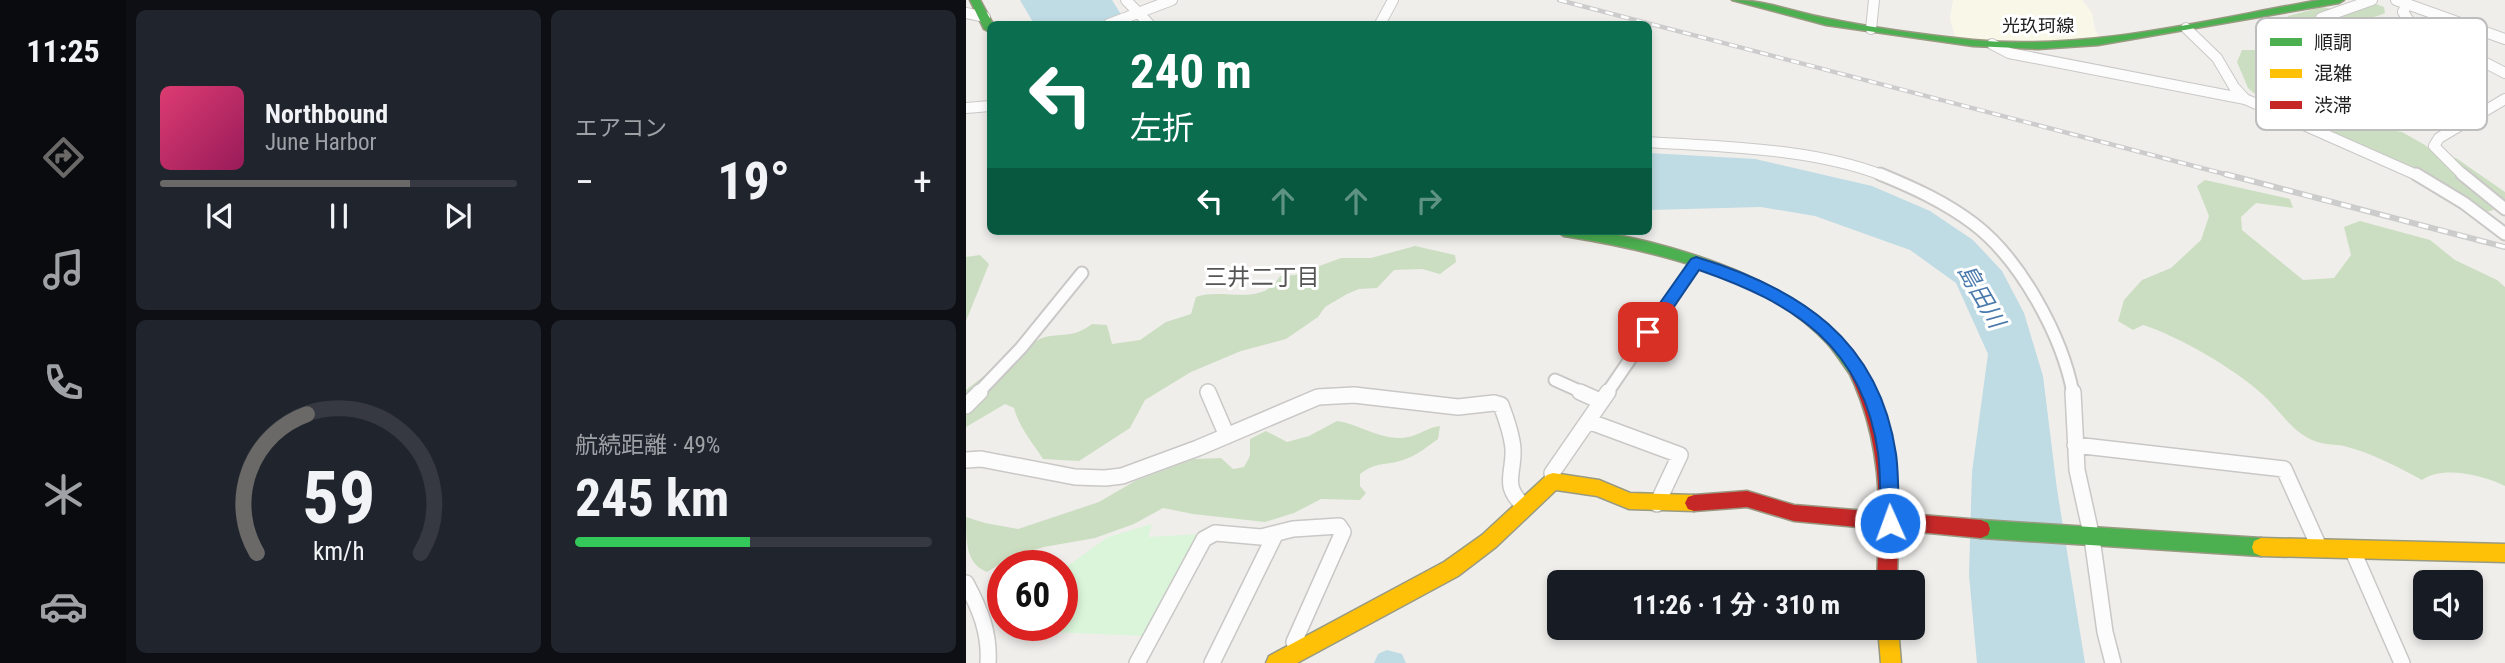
<!DOCTYPE html>
<html lang="ja">
<head>
<meta charset="utf-8">
<style>
	body { margin:0; font-family:"Roboto Condensed","Noto Sans JP",sans-serif; background:#20242c; color:#f1f3f6; height:100vh; display:flex; flex-direction:column; font-size:26px; white-space:nowrap }
	* { box-sizing:border-box; margin:0 }
	p { font-size:23px; color:#9ea1a6 }
	.icon { flex:none; width:38px; height:38px; fill:none; stroke:currentColor; stroke-width:2; stroke-linecap:round; stroke-linejoin:round }
	.map { position:relative; flex:1; overflow:hidden }
	.details { display:flex; flex-direction:column; gap:10px; padding:10px; background:#0d0f14; width:840px }
	.details>* { flex:none }
	.hud { position:absolute; left:21px; top:21px; width:665px; height:214px; border-radius:10px; box-shadow:0 4px 10px #0003; background:#0b6e4f; color:#fff; overflow:hidden }
	.fabs { position:absolute; left:1447px; top:570px; display:grid; gap:14px }
	.fabs a { display:grid; place-items:center; width:70px; height:70px; border-radius:10px; background:#171b24; box-shadow:0 4px 10px #0003; font-size:35px }
	.speed { position:absolute; left:21px; top:550px; display:flex; gap:14px; font-size:35px; font-weight:700; text-align:center }
	.speed>* { display:grid; place-content:center; width:91px; height:91px; border-radius:50%; background:#171b24; box-shadow:0 4px 10px #0003; line-height:1 }
	.speed .limit { border:10px solid #d22; background:#fff; color:#111 }
	.pin { position:absolute; display:grid; place-items:center; width:60px; height:60px; color:#fff; margin:-30px; border-radius:14px; box-shadow:0 4px 10px #0006 }
	.me { position:absolute; width:77px; margin:-38px; rotate:358deg; stroke-linejoin:round; filter:drop-shadow(0 0 5px #0008) }
	.turn { display:flex; align-items:center; gap:24px; height:147px; padding:0 28px; font-size:32px }
	.turn .icon { width:91px; height:91px; stroke-width:2.5 }
	.turn b { display:block; font-size:49px; line-height:60px }
	.lanes { display:flex; align-items:center; height:66px; padding:0 28px; background:#0003; justify-content:center; gap:35px; direction:ltr }
	.lanes .off { opacity:.35 }
	.big { font-size:52px; font-weight:700; line-height:1.1 }
	.details .card { flex:1; display:flex; flex-direction:column; justify-content:center; gap:10px; min-width:0; padding:0 24px; border-radius:10px; background:#20242c }
	.details .dial { align-items:center; gap:0 }
	.dial svg { height:182px; overflow:visible; fill:none; stroke:#363941; stroke-width:7; stroke-linecap:round; text-anchor:middle }
	.dial text { fill:#f1f3f6; stroke:none }
	.song { display:flex; align-items:center; gap:21px }
	.cover { width:84px; height:84px; border-radius:10px; background:linear-gradient(135deg,hsl(340 70% 55%),hsl(330 70% 35%)) }
	.played { height:7px; border-radius:4px; background:linear-gradient(90deg,#6a6968 70%,#363941 70%) }
	.keys { display:flex; justify-content:space-around; direction:ltr }
	.heat { display:flex; justify-content:space-between; align-items:center; font-size:38px; direction:ltr }
	.charge { height:10px; border-radius:5px; background:linear-gradient(90deg,#34c759 49%,#363941 0) }
	.details .tiles { flex:1; display:grid; gap:10px; grid-template-columns:repeat(2,1fr) }
	.trip { position:absolute; left:581px; top:570px; width:378px; height:70px; border-radius:10px; background:#171b24; box-shadow:0 4px 10px #0003; font-weight:700; line-height:70px; text-align:center }
	main { display:flex; flex:1; min-height:0 }
	.dock { display:flex; flex-direction:column; width:126px; justify-content:space-around; align-items:center; background:#090b0e; color:#9ea1a6 }
	.dock .icon { width:49px; height:49px }
	.dock .on { color:#6a6968 }
	.dock b { font-size:32px; color:#f1f3f6 }
	.map>svg:first-child { display:block }
	.education { fill:#f8f7e8 }
	.forest { fill:#cbdec1 }
	.park { fill:#daf5da }
	.water { fill:#bfdbe3 }
	.lines { fill:none; stroke-linecap:round; stroke-linejoin:round }
	.river { fill:#bfdbe3; fill-rule:evenodd }
	.street-far2-casing { stroke:#c9c8c7; stroke-width:12 }
	.street-far1-casing { stroke:#c9c8c7; stroke-width:15 }
	.street-casing { stroke:#c9c8c7; stroke-width:18 }
	.fast-casing { stroke:#999a82; stroke-width:3 }
	.slow-casing { stroke:#999a82; stroke-width:3 }
	.jam-casing { stroke:#999a82; stroke-width:3 }
	.street-far2 { stroke:#fdfcfc; stroke-width:10 }
	.street-far1 { stroke:#fdfcfc; stroke-width:11 }
	.street { stroke:#fdfcfc; stroke-width:15 }
	.fast { fill:#4caf50; fill-rule:evenodd }
	.slow { fill:#ffc107; fill-rule:evenodd }
	.jam { fill:#c62828; fill-rule:evenodd }
	.rail-far1-casing { stroke:#ccc; stroke-width:4.5 }
	.rail-casing { stroke:#ccc; stroke-width:6 }
	.rail-far1 { stroke:#fff; stroke-width:2.5; stroke-dasharray:8; stroke-linecap:butt }
	.rail { stroke:#fff; stroke-width:3.5; stroke-dasharray:10; stroke-linecap:butt }
	.route { fill:#1a73e8; stroke:#114b97; stroke-width:2 }
	.labels { text-anchor:middle; dominant-baseline:central; stroke-width:6; stroke-linejoin:round; paint-order:stroke }
	.far-street-label { font-size:18px; fill:#222; stroke:#fff }
	.neighbourhood-label { font-size:23px; fill:#555; stroke:#fff }
	.water-label { font-size:23px; font-style:italic; fill:#4a7aab; stroke:#fff }
	.key { fill:#fff; stroke:#bdbdbd; stroke-width:2 }
	.key-label { font-size:19px; fill:#222 }
</style>
</head>
<body>
<main>
<nav class="dock">
<b>11:25</b>
<svg class="icon on" aria-label="directions" viewBox="0 0 24 24"><path d="M12 3l9 9-9 9-9-9zM9 14v-3h6M13 9l2 2-2 2"/></svg>
<svg class="icon" aria-label="music" viewBox="0 0 24 24"><path d="M9 18V5l10-2v13"/><circle cx="6" cy="18" r="3"/><circle cx="16" cy="16" r="3"/></svg>
<svg class="icon" aria-label="phone" viewBox="0 0 24 24"><path d="M5 4h4l2 5-3 2q2 4 5 5l2-3 5 2v4C11 20 4 13 5 4z"/></svg>
<svg class="icon" aria-label="climate" viewBox="0 0 24 24"><path d="M12 3v18M4 7l16 10M4 17L20 7"/></svg>
<svg class="icon" aria-label="car" viewBox="0 0 24 24"><path d="M5 17H2v-5l4-1 3-4h7l3 4 3 1v5h-3M9 17h6M6 11h13"/><circle cx="7" cy="17" r="2"/><circle cx="17" cy="17" r="2"/></svg>
</nav>
<section class="details">
<div class="tiles">
<div class="card">
<div class="song"><i class="cover"></i><div><b>Northbound</b><p>June Harbor</p></div></div>
<div class="played"></div>
<div class="keys"><svg class="icon" aria-label="previous" viewBox="0 0 24 24"><path d="M18 5L8 12l10 7zM5 5v14"/></svg><svg class="icon" aria-label="pause" viewBox="0 0 24 24"><path d="M8 5v14M16 5v14"/></svg><svg class="icon" aria-label="next" viewBox="0 0 24 24"><path d="M6 5l10 7-10 7zM19 5v14"/></svg></div>
</div>
<div class="card"><p>エアコン</p>
<div class="heat"><a>−</a><b class="big">19°</b><a>+</a></div>
</div>
<div class="card dial"><svg viewBox="0 0 100 80">
<path d="M14 69A42 42 0 1 1 86 69"/>
<path d="M14 69A42 42 0 0 1 36 8" stroke="#6a6968"/>
<text x="50" y="56" font-size="32" font-weight="700">59</text>
<text x="50" y="72" font-size="11">km/h</text>
</svg></div>
<div class="card"><p>航続距離 · 49%</p><b class="big">245 km</b><div class="charge"></div></div>
</div>
</section>
<div class="map">
<svg width="1539" height="663" viewBox="0 0 1539 663">
	<rect width="100%" height="100%" fill="#f0eeeb"/>
	<path class="education" d="M987,0H1116L1126,13L1129,30L1135,38L1080,43L989,38L984,18Z"/>
	<path class="forest" d="M1407,3L1418,7L1419,13C1399,23 1382,16 1360,16C1374,35 1383,54 1398,72L1392,83L1368,100L1382,115L1417,129L1436,132L1459,145L1472,156L1490,158L1539,192V202L1512,194L1528,210L1520,212L1464,177L1415,153L1303,106L1282,88L1271,62L1276,50H1300L1349,76L1368,70L1353,56L1354,50L1317,23L1322,16L1356,7L1376,11Z
		M1239,180L1324,199L1327,208L1290,203L1275,217L1276,230L1337,280L1368,278L1385,255L1378,227L1394,221L1464,240L1489,260L1531,280L1539,287V486C1518,475 1476,465 1456,480C1430,466 1406,453 1378,446C1368,444 1356,445 1346,440C1324,430 1314,410 1296,394C1269,369 1212,336 1177,325L1167,330L1152,321L1158,300L1176,280L1205,268L1235,240L1243,216L1231,186Z
		M449,246L489,255L490,262L474,274L456,269L428,270L411,288L393,289L381,294L359,307L352,317L320,339L275,351L225,372L179,400L164,428L113,461L77,459C66,442 53,427 48,408L39,404L0,427V390L32,365L50,363C58,354 67,340 79,337C100,333 106,338 126,324L141,325L146,344L174,340L200,322L225,314L230,297C258,287 296,308 314,276L329,275L375,258H405Z
		M14,255L23,264L0,321V257Z
		M371,421C392,424 409,437 431,438C450,439 458,428 474,426L472,439C461,447 450,456 437,460C419,466 411,461 394,474V486L400,493L394,500L355,499L328,513L299,522L227,514L197,508L168,524L129,538L78,547L47,556L21,572C0,564 0,542 0,517L19,523L52,529L133,502L169,481L228,459L255,458L267,469L278,467L284,456V439L300,431L321,442L343,436Z"/>
	<path class="park" d="M186,524L182,537L234,534L178,636L85,632V625H96V570L142,537Z"/>
	<path class="water" d="M54,0H146L161,24H68Z
		M683,153L789,159L906,186L964,211L1007,240L1036,271L1058,313L1077,376L1091,489L1119,663H1011L1003,575L1006,472L1022,354L990,283L944,250L849,216L795,207L683,210Z"/>
	<g class="lines">
		<path class="river" d="M421,650L436,654L440,663H408L412,654Z"/>
		<g class="street-far2-casing">
			<path id="street-far2" d="M160,0L183,24
				M1406,0L1355,18L1386,43L1389,59L1409,75L1507,117
				M1430,0L1539,39
				M1441,4L1437,12L1446,25L1539,73
				M0,13L19,17
				M143,24L206,0
				M414,24L427,0
				M1220,28L1251,58L1268,87L1279,99
				M905,29L908,0
				M1026,44L1043,53L1279,99L1453,176
				M0,108L24,106
				M682,142C757,147 848,148 918,176
				M1498,176L1468,146L1473,138L1539,99"/>
		</g>
		<g class="street-far1-casing">
			<path id="street-far1" d="M914,174C948,188 979,202 1008,224C1055,260 1096,336 1107,393
				M1450,174L1498,203L1539,234
				M1496,174L1539,209
				M589,380L618,393
				M12,393L55,348L116,273
				M641,393L730,263"/>
		</g>
		<g class="street-casing">
			<path id="street" d="M242,392L261,436
				M614,392L634,401
				M1107,392L1111,470L1126,538L1139,632L1147,663
				M0,406L14,392
				M622,421L714,455L691,504
				M1109,445L1318,469L1354,549
				M0,460L15,459L109,477L139,478L156,476L232,448L352,397L388,395L492,407L528,403L535,405C540,418 546,436 547,449C548,476 535,485 559,507
				M587,481L586,473L642,392
				M1386,549L1436,663
				M0,583C14,609 24,633 22,663
				M171,663L238,539L249,533L295,537L327,529L373,526L377,532L328,642L332,652
				M246,663L309,535"/>
		</g>
		<g class="fast-casing">
			<path id="fast" d="M4,0H14L27,24H24V32L18,29Z
				M766,0C798,0 828,12 859,18C907,28 958,35 1007,40C1123,51 1240,20 1354,0H1378L1373,3L1132,45L1072,49L1007,46L860,25Z
				M591,231C605,231 620,229 634,232C716,245 856,289 897,368L895,373H883C876,363 869,352 861,343C798,275 685,250 598,236Z
				M1015,520L1295,538L1302,541L1304,547L1302,553L1295,556L1015,538L1008,535L1006,529L1008,523Z"/>
		</g>
		<g class="slow-casing">
			<path id="slow" d="M587,473L633,480L664,493L728,495L734,497L737,503L734,509L728,511L663,509L631,496L590,490L530,547L492,576L331,663H300L303,656L478,562L516,535L581,475Z
				M1295,538L1539,544V562L1295,556L1288,553L1286,547L1288,541Z
				M912,628H932L935,663H915Z"/>
		</g>
		<g class="jam-casing">
			<path id="jam" d="M889,361L895,363C920,412 931,459 932,513L1015,520L1022,523L1024,529L1022,535L1015,538L932,530L931,583H911L913,529L828,521L781,507L728,511L722,509L719,503L722,497L728,495L781,491L828,505L913,512C913,460 904,414 881,368L883,363Z"/>
		</g>
		<use href="#street-far2" class="street-far2"/>
		<use href="#street-far1" class="street-far1"/>
		<use href="#street" class="street"/>
		<use href="#fast" class="fast"/>
		<use href="#slow" class="slow"/>
		<use href="#jam" class="jam"/>
		<g class="rail-far1-casing">
			<path id="rail-far1" d="M593,0L1266,176"/>
		</g>
		<g class="rail-casing">
			<path id="rail" d="M1259,174L1539,247"/>
		</g>
		<use href="#rail-far1" class="rail-far1"/>
		<use href="#rail" class="rail"/>
	</g>
	<path class="route" d="M730,257C833,288 913,339 930,454C933,476 932,500 933,523L931,529L924,532L917,529L915,523C914,500 915,476 912,453C897,346 828,303 733,270L688,336H677L674,332L677,327L725,259Z"/>
	<g class="labels">
		<g class="far-street-label">
			<text x="1072" y="25">光玖珂線</text>
		</g>
		<g class="neighbourhood-label">
			<text x="296" y="277">三井二丁目</text>
		</g>
		<g class="water-label">
			<text transform="translate(1015 296) rotate(60)">島田川</text>
		</g>
	</g>
	<rect x="1290" y="18" width="231" height="112" rx="10" class="key"/>
	<rect x="1304" y="38" width="32" height="8" fill="#4caf50"/>
	<rect x="1304" y="69" width="32" height="9" fill="#ffc107"/>
	<rect x="1304" y="101" width="32" height="8" fill="#c62828"/>
	<g class="key-label">
		<text x="1348" y="49">順調</text>
		<text x="1348" y="80">混雑</text>
		<text x="1348" y="112">渋滞</text>
	</g>
</svg>
<div class="fabs">
<a><svg class="icon" aria-label="sound" viewBox="0 0 24 24"><path d="M4 9h4l5-4v14l-5-4H4zM17 9q2 3 0 6"/></svg></a>
</div>
<div class="speed"><div class="limit">60</div></div>
<div class="pin" style="left:682px;top:332px;background:#d93025"><svg class="icon" aria-label="arrive" viewBox="0 0 24 24"><path d="M6 21V4h12l-3 4 3 4H6"/></svg></div>
<svg class="me" style="left:924px;top:523px" viewBox="-20 -20 40 40"><circle r="17" fill="#1a73e8" stroke="#fff" stroke-width="3"/><path d="M0-11L8 9 0 5-8 9z" fill="#fff"/></svg>
<div class="trip">11:26 · 1 分 · 310 m</div>
<div class="hud">
<div class="turn"><svg class="icon" aria-label="left" viewBox="0 0 24 24"><path d="M17 20v-9H6M10 6l-5 5 5 5"/></svg><div><b>240 m</b>左折</div></div>
<div class="lanes"><svg class="icon" aria-label="left" viewBox="0 0 24 24"><path d="M17 20v-9H6M10 6l-5 5 5 5"/></svg><svg class="icon off" aria-label="ahead" viewBox="0 0 24 24"><path d="M12 20V5M6 11l6-6 6 6"/></svg><svg class="icon off" aria-label="ahead" viewBox="0 0 24 24"><path d="M12 20V5M6 11l6-6 6 6"/></svg><svg class="icon off" aria-label="right" viewBox="0 0 24 24"><path d="M7 20v-9h11M14 6l5 5-5 5"/></svg></div>
</div>
</div>
</main>
</body>
</html>
